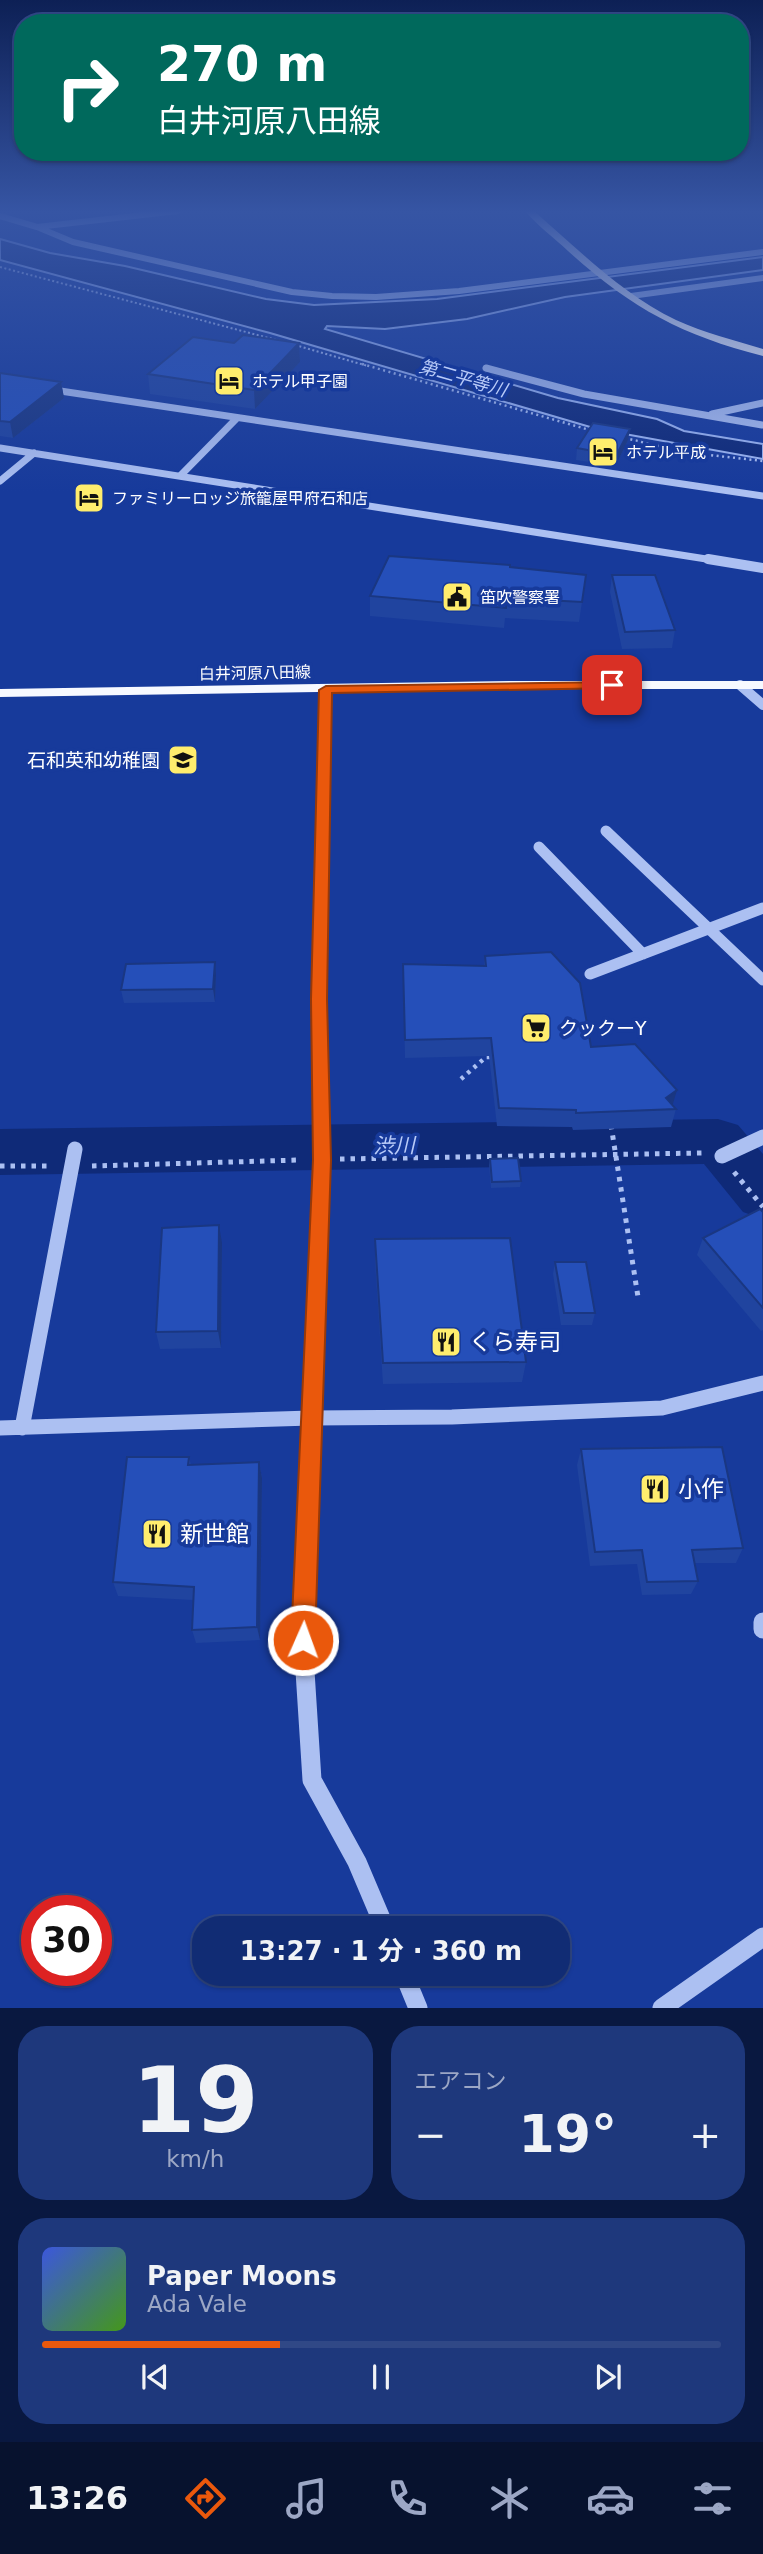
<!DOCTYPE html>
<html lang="ja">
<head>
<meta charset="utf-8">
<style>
	body { margin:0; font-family:"DejaVu Sans","Noto Sans JP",sans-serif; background:#1e387c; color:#f1f3f6; height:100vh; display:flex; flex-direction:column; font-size:26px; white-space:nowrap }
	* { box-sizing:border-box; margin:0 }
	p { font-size:23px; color:#9ca7c5 }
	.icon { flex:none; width:38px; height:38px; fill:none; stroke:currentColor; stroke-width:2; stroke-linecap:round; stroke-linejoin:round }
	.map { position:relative; height:2008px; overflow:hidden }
	.panel { display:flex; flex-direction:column; gap:18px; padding:18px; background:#091840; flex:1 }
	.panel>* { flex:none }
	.guide { position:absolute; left:14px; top:14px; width:735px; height:147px; border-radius:28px; box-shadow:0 2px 5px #0004,0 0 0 2px #304886; background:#00695c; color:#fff; overflow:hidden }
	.speed { position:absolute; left:21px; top:1895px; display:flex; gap:14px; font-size:35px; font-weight:700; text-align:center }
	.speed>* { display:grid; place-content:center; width:91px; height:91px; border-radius:50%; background:#112c74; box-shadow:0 2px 5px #0004,0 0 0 2px #304886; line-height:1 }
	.speed .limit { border:10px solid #d22; background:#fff; color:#111 }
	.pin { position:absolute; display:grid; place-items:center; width:60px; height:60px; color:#fff; margin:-30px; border-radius:14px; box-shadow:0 4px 10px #0006 }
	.me { position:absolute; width:77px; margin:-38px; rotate:2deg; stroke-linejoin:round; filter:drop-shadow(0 0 5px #0008) }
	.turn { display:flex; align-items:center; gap:24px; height:147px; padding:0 28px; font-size:32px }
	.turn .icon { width:91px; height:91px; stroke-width:2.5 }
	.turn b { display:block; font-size:49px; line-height:60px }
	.big { font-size:52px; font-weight:700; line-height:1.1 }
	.panel .tile { flex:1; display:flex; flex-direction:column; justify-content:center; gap:10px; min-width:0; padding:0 24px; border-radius:28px; background:#1e387c }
	.panel .dial { align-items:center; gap:0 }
	.dial b { font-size:91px; line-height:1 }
	.song { display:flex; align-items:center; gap:21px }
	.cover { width:84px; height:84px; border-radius:10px; background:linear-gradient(135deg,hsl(230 70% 55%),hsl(100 70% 35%)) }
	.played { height:7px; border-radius:4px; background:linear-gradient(90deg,#ea580c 35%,#304886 35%) }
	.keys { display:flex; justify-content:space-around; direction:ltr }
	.heat { display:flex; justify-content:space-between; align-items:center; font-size:38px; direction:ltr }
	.panel .tiles { flex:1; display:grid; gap:18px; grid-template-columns:1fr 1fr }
	.tile:last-child { grid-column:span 2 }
	.trip { position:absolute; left:192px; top:1916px; width:378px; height:70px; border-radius:28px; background:#112c74; box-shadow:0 2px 5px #0004,0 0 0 2px #304886; font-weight:700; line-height:70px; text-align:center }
	.menu { display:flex; height:112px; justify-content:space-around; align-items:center; background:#07122e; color:#9ca7c5 }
	.menu .icon { width:49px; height:49px }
	.menu .current { color:#ea580c }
	.menu b { font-size:32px; color:#f1f3f6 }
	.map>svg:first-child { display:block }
	.water { fill:#0f2a78; stroke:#9fb8f4; stroke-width:2 }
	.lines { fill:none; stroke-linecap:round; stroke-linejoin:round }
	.river { fill:#0f2a78; fill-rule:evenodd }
	.path-far3 { stroke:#acc0f2; stroke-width:2; stroke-dasharray:2 2.5; stroke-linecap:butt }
	.path-far2 { stroke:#acc0f2; stroke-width:2.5; stroke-dasharray:2 3.5; stroke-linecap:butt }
	.path-far1 { stroke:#acc0f2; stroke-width:4.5; stroke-dasharray:3.5 5; stroke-linecap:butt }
	.path { stroke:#acc0f2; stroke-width:5; stroke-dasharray:4.5 6; stroke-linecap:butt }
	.minor-far5 { stroke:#acc0f2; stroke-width:6 }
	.minor-far4 { stroke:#acc0f2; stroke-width:7 }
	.minor-far3 { stroke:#acc0f2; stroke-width:10 }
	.minor-far2 { stroke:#acc0f2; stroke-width:11 }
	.minor-far1 { stroke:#acc0f2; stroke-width:15 }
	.minor { stroke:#acc0f2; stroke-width:19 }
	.major { fill:#f7f9ff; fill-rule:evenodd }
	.highway { fill:#fff; fill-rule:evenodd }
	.wall { fill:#20449f }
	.shaded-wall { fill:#1a3782 }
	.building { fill:#254fb9; stroke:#1a3782; stroke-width:2 }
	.route { fill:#ea580c; stroke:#983908; stroke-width:2 }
	.labels { text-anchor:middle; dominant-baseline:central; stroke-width:7; stroke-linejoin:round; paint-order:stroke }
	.far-poi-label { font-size:16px; fill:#fff; stroke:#173a9b; text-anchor:start }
	.far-street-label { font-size:16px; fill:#fff; stroke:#173a9b }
	.far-water-label { font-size:18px; font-style:italic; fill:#b9cbf8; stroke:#173a9b }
	.poi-label { font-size:19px; fill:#fff; stroke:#173a9b; text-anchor:end }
	.water-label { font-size:21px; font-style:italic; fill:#b9cbf8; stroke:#173a9b }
	.near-poi-label { font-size:23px; fill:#fff; stroke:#173a9b; text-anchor:start }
</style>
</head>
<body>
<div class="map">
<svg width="763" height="2008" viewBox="0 0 763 2008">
	<rect width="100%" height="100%" fill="#173a9b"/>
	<path class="water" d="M0,239L50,253L125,266L266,299L314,305L437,299L763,257V270L565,297L467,319L385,329L327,326L325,329L558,398L657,419L684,431L763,444V459L597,429L270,333L0,260Z"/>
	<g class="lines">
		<path class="river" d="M718,1119L738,1125L763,1154V1219L743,1212L704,1164L0,1175V1129Z"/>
		<path class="path-far3" d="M0,267L280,341
			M295,345L368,366"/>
		<path class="path-far2" d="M362,364L593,431
			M625,438L683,452L763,461"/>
		<path class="path-far1" d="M461,1079L486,1057H494"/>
		<path class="path" d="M611,1125L638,1297
			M340,1159L702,1153
			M0,1166H52
			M92,1166L300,1160
			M734,1172L763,1207"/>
		<path class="minor-far5" d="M178,211L37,227L73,242L292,292L332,296L376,297L459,291L763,252
			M0,216L37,227
			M631,296L763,278"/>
		<path class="minor-far4" d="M486,368L584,394L762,425
			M47,389L763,496
			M712,414L763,403
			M0,448L719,561
			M181,475L237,418
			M0,481L34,453"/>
		<path class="minor-far3" d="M708,559L763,568
			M740,685L763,705
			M323,808L325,689"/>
		<path class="minor-far2" d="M606,831L763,980
			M539,847L643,954
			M590,974L763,908
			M322,1119L320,937L323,806"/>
		<path class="minor-far1" d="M722,1156L763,1137
			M0,1428L311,1418L452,1417L662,1408L763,1383
			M22,1428L75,1149
			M308,1512L322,1117"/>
		<path class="minor" d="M308,1510L303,1640L312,1780L357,1862L385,1928
			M763,1622V1629
			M404,1974L418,2008
			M662,2008L763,1937"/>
		<path class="major" d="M509,681H763V689H509L0,697V689Z"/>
		<path class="highway" d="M525,211H534C579,250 622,294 676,320C704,333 734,340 763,349V356C681,335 631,308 568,251C554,238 537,225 525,211Z"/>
	</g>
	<path class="wall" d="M234,343H299L300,362L255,409L150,394L148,374Z
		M0,373L61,382L64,398L13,438L0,436Z
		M628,440L617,463L605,461L603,464L576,460L577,448Z
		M510,567L586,575L579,622L505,618L504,628L370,616V596Z
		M612,575L675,630L672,648L622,649L610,592Z
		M485,956L591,1047L673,1106L676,1109L671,1127L573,1130L572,1127L497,1126L489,1056L405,1058L403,964L484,966Z
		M215,962L216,975L215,1002L124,1003L121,990Z
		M490,1159L521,1181L520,1187L491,1188L489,1165Z
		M763,1212V1330L761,1331L697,1255L703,1238Z
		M375,1239L526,1362L522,1382L383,1384L375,1261Z
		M222,1243L221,1348L160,1349L156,1332Z
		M555,1262L595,1313L592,1325H561L553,1274Z
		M581,1449L743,1548L736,1563H695L698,1581L691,1594L642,1595L637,1564L590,1566L577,1465Z
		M189,1457L191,1465L259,1462L262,1478L260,1640L196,1643L192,1630L193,1600L118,1596L113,1582Z"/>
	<path class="shaded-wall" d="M299,343L300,362L255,409L254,390Z
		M61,382L64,398L13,438L10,422Z
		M630,429L628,440L617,463L618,452Z
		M607,450L605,461L603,464L604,453Z
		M215,962L216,975L215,1002L213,989Z
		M677,1090L672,1107L666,1098Z
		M219,1225L222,1243L221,1348L218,1331Z
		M259,1462L262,1478L260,1640L257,1627Z"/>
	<path class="building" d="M243,335L299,343L254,390L148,374L193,337L234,343Z
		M0,373L61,382L10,422L0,421Z
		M593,423L630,429L618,452L607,450L604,453L577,448Z
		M389,556L510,565V567L586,575L582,602L507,598L506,608L370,596Z
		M612,575H655L675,630L625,632Z
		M551,952L580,983L591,1047L635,1044L677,1090L666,1098L676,1109L576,1113V1110L499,1108L491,1038L405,1040L403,964L486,966L485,956Z
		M215,962L213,989L121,990L126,964Z
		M518,1158L521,1181L492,1182L490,1159Z
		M760,1209L763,1212V1308L703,1238Z
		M219,1225L218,1331L156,1332L162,1228Z
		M510,1238L526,1362L383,1363L375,1239Z
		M555,1262H586L595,1313H564Z
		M722,1447L743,1548L692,1550L698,1581L647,1582L642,1550L595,1552L581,1449Z
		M127,1457H189L188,1465L259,1462L257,1627L192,1630L194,1587L113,1582Z"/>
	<linearGradient id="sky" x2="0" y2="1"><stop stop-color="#0d2055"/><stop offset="0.43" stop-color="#3655a4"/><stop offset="1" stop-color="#3655a4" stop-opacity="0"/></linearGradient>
	<rect width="763" height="492" fill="url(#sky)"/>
	<path class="route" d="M612,682L616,683V688L332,693L327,999L331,1160L315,1640L311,1648L303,1651L295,1648L291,1640L313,1160L311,999L319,690L326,686Z"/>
	<defs>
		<g id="hotel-square" transform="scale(1.575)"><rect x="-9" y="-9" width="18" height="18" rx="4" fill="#ffed6d" stroke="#173a9b"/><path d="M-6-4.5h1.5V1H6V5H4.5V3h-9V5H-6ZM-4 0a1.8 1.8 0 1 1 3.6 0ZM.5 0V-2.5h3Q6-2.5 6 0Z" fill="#111"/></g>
		<g id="civic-square" transform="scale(1.575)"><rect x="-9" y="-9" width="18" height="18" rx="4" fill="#ffed6d" stroke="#173a9b"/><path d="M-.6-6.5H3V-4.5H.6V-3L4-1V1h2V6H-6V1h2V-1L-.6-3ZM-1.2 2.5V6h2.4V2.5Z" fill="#111"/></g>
		<g id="school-square" transform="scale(1.575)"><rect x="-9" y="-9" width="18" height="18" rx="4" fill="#ffed6d" stroke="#173a9b"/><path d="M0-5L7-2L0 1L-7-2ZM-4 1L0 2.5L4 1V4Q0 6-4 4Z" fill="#111"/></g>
		<g id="supermarket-square" transform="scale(1.575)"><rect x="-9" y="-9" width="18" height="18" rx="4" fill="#ffed6d" stroke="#173a9b"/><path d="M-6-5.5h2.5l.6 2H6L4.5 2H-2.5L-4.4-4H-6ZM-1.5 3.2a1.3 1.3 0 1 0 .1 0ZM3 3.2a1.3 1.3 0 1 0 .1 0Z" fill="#111"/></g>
		<g id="restaurant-square" transform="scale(1.575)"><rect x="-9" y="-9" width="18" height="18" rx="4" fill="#ffed6d" stroke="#173a9b"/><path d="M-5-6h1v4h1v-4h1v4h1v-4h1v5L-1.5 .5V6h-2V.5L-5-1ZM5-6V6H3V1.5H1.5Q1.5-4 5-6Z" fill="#111"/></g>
	</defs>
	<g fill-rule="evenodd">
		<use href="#hotel-square" x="229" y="381"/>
		<use href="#hotel-square" x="603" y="452"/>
		<use href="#hotel-square" x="89" y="498"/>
		<use href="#civic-square" x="457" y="597"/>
		<use href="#school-square" x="183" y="760"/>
		<use href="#supermarket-square" x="536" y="1028"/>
		<use href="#restaurant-square" x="446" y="1342"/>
		<use href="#restaurant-square" x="655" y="1489"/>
		<use href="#restaurant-square" x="157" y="1534"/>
	</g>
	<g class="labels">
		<g class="far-poi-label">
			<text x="252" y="381">ホテル甲子園</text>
			<text x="626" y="452">ホテル平成</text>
			<text x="112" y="498">ファミリーロッジ旅籠屋甲府石和店</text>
			<text x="480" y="597">笛吹警察署</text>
		</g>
		<g class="far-street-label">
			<text transform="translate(255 673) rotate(-1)">白井河原八田線</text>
		</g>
		<g class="far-water-label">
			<text transform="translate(463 378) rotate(16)">第二平等川</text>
		</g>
		<g class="poi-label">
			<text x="160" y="760">石和英和幼稚園</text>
			<text x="559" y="1028" text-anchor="start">クックーY</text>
		</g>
		<g class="water-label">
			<text transform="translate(394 1146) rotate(-1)">渋川</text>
		</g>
		<g class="near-poi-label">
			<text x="469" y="1342">くら寿司</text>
			<text x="678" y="1489">小作</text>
			<text x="180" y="1534">新世館</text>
		</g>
	</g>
</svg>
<div class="speed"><div class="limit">30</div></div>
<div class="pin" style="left:612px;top:685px;background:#d93025"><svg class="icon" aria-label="arrive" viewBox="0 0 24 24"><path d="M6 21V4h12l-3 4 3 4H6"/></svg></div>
<svg class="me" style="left:303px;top:1640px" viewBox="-20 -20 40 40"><circle r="17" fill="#ea580c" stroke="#fff" stroke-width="3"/><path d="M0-11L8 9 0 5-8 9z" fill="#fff"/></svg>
<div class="trip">13:27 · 1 分 · 360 m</div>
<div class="guide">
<div class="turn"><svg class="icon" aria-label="right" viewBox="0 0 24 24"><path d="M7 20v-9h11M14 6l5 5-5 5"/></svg><div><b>270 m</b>白井河原八田線</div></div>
</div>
</div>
<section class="panel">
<div class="tiles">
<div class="tile dial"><b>19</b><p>km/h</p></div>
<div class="tile"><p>エアコン</p>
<div class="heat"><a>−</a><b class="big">19°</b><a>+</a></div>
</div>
<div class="tile">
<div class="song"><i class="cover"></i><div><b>Paper Moons</b><p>Ada Vale</p></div></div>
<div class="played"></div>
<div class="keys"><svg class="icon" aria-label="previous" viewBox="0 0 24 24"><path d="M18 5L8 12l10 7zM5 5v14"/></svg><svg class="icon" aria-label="pause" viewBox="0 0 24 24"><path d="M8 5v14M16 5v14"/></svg><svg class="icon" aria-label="next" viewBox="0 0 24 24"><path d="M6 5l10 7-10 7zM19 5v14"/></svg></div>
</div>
</div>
</section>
<nav class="menu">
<b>13:26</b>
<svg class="icon current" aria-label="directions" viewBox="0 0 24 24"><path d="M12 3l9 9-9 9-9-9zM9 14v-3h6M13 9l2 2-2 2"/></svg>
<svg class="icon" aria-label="music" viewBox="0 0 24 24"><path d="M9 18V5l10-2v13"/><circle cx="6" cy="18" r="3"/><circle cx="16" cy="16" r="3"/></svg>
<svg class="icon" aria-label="phone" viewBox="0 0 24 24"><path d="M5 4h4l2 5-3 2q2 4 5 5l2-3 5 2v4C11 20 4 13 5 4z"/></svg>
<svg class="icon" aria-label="climate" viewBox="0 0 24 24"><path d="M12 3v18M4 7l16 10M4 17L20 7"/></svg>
<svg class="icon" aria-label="car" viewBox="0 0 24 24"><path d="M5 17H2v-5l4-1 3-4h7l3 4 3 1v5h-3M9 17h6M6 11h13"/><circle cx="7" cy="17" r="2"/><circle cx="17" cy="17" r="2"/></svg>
<svg class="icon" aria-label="filters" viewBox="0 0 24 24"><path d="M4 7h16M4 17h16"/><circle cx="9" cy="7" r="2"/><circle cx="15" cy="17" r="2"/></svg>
</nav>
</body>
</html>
